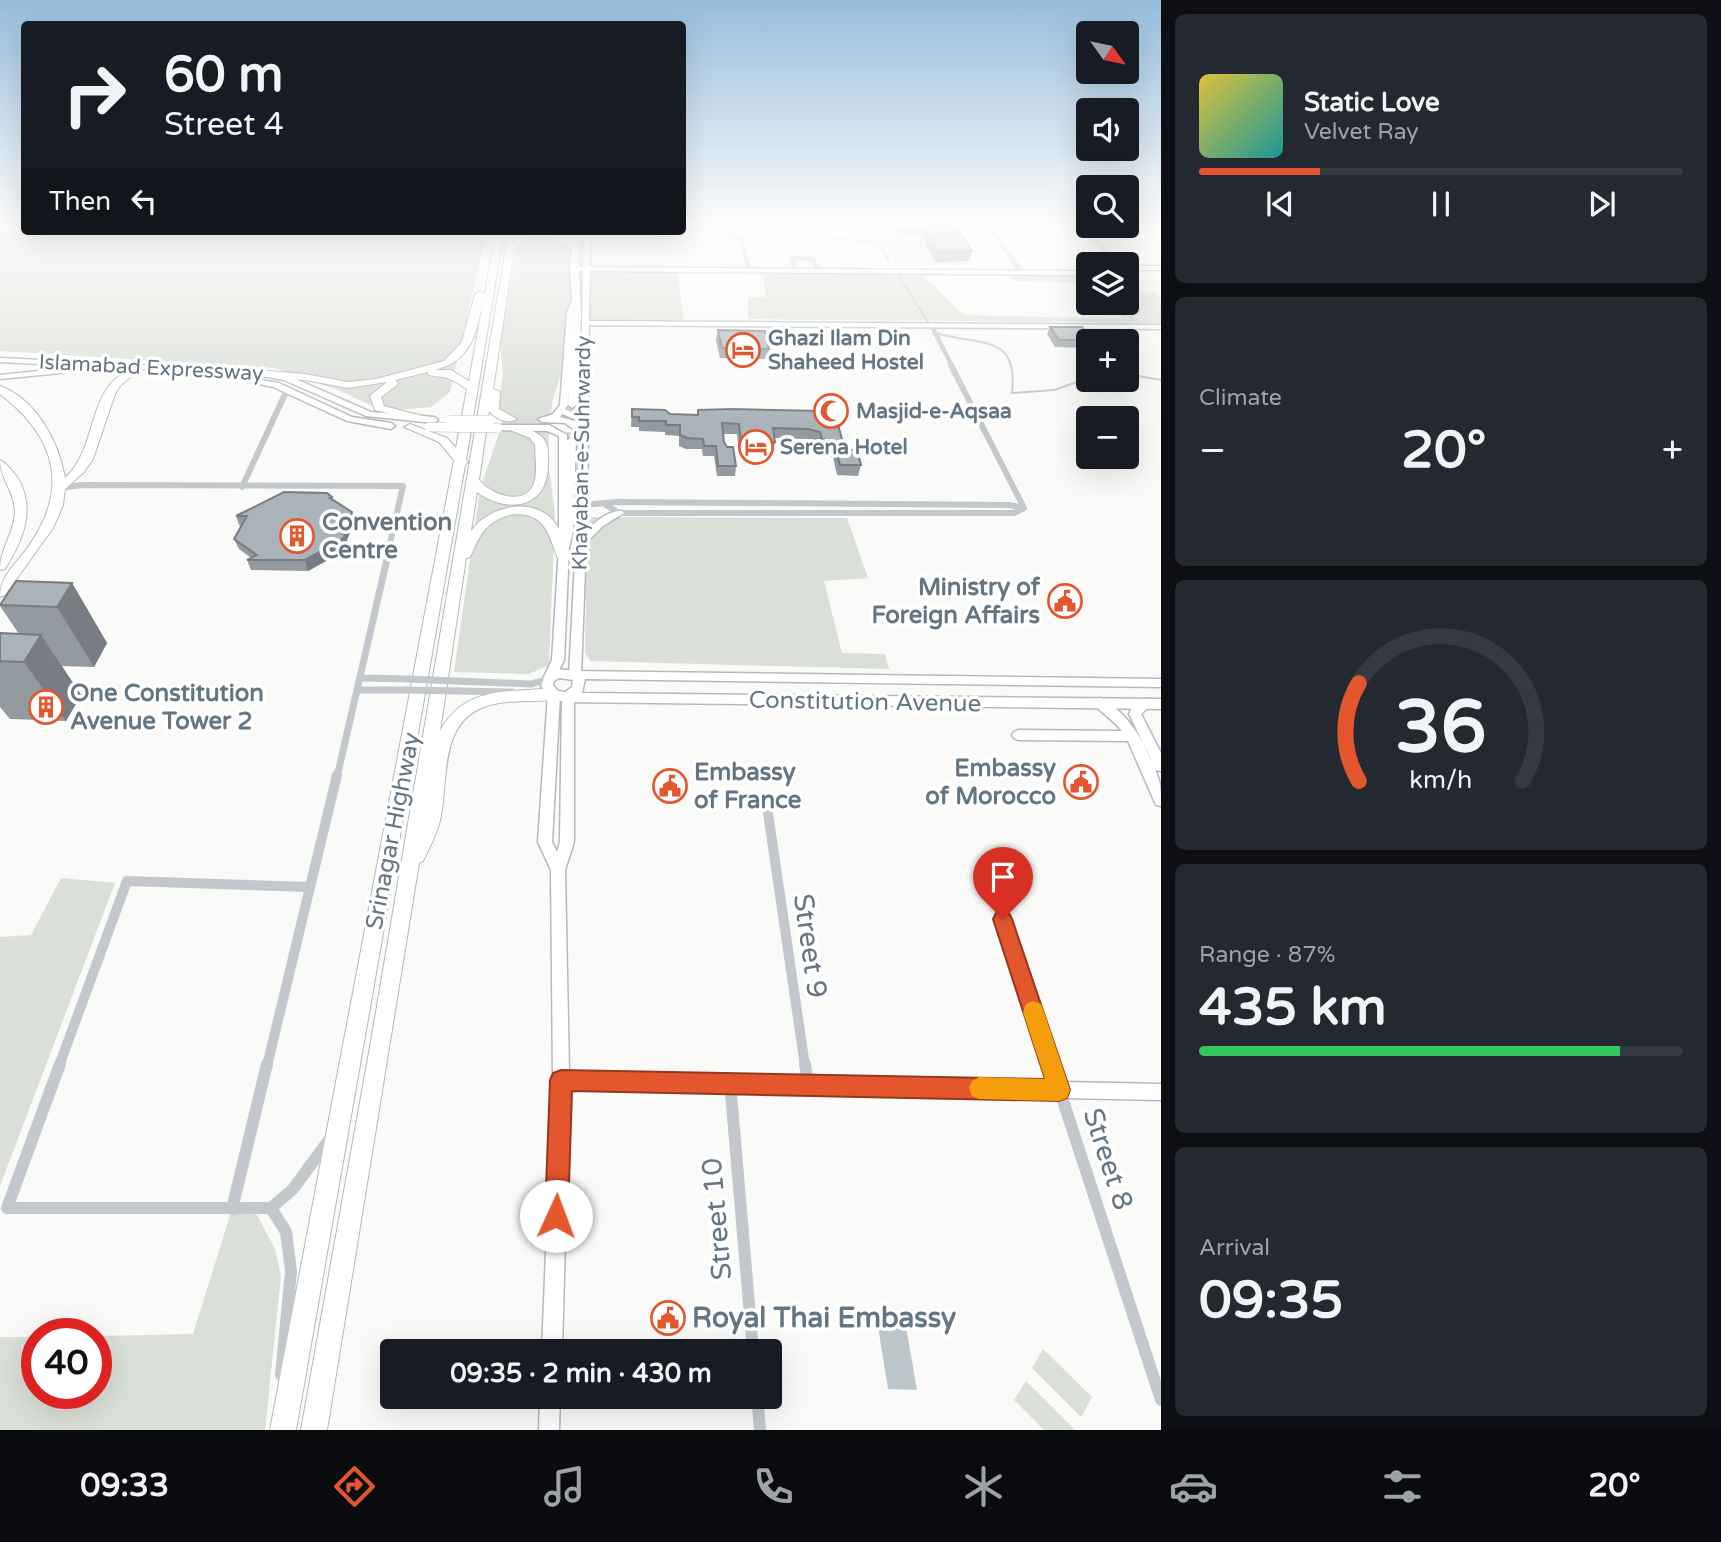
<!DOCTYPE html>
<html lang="en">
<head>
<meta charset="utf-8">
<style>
	body { margin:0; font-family:"Varela Round",sans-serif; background:#242831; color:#f1f3f6; height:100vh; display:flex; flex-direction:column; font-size:26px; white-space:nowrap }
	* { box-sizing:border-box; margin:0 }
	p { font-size:23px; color:#9ea1a6 }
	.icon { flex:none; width:38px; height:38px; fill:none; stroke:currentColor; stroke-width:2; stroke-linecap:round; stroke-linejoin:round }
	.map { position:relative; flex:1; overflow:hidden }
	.drawer { display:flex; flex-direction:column; gap:14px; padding:14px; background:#0d0f14; width:560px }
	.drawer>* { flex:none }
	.banner { position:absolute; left:21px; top:21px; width:665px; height:214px; border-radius:7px; box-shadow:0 7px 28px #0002; background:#171b24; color:#f1f3f6; overflow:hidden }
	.needle { width:46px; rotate:123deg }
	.tools { position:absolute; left:1076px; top:21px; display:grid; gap:14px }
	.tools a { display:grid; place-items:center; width:63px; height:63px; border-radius:7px; background:#171b24; box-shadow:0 7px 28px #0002; font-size:35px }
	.speed { position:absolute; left:21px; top:1318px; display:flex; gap:14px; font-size:35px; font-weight:700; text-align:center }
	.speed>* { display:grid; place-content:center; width:91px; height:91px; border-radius:50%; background:#171b24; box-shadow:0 7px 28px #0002; line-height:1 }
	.speed .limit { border:10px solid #d22; background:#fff; color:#111 }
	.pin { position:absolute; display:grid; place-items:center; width:60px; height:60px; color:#fff; margin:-72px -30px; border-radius:50% 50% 50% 0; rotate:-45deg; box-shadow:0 0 7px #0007 }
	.pin .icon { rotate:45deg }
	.me { position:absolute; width:77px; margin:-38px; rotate:2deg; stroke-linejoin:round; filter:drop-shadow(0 0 5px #0008) }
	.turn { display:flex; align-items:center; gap:24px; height:147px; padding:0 28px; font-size:32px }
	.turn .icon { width:91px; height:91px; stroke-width:2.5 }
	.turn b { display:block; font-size:49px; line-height:60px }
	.then { display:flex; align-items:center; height:66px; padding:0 28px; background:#0003; gap:14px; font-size:26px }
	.big { font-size:52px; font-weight:700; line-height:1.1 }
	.drawer .tile { flex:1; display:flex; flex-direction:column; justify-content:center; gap:10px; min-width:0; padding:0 24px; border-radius:10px; background:#242831 }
	.drawer .dial { align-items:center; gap:0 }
	.dial svg { height:182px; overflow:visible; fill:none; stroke:#363941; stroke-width:7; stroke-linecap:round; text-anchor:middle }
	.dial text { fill:#f1f3f6; stroke:none }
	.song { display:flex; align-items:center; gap:21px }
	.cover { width:84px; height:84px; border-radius:10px; background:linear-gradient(135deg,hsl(50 70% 55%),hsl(180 70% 35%)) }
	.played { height:7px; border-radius:4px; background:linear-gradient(90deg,#e4572e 25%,#363941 25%) }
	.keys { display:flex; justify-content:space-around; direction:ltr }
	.heat { display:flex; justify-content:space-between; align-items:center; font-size:38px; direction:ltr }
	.charge { height:10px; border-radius:5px; background:linear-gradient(90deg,#34c759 87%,#363941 0) }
	.trip { position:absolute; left:380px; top:1339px; width:402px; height:70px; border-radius:7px; background:#171b24; box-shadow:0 7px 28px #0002; font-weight:700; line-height:70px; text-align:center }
	.tab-bar { display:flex; height:112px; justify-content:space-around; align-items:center; background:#090b0e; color:#9ea1a6 }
	.tab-bar .icon { width:49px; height:49px }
	.tab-bar .current { color:#e4572e }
	.tab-bar b { font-size:32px; color:#f1f3f6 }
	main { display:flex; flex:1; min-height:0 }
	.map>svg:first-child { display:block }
	.built { fill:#e8e9e9 }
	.green { fill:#dadfd7 }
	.water { fill:#bbc7cb }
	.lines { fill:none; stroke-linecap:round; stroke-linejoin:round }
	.stream { stroke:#bbc7cb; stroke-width:2 }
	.secondary-tunnel { stroke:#d5d9db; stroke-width:9; stroke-dasharray:9 4.5; stroke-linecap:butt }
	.secondary-casing { stroke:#b3babf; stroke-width:3 }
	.primary-casing { stroke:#b5babe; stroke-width:3 }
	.highway-casing { stroke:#b4b9bd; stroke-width:2 }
	.street-far4 { stroke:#c3c8cc; stroke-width:4.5 }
	.street-far3 { stroke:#c3c8cc; stroke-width:6 }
	.street-far2 { stroke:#c3c8cc; stroke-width:7 }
	.street-far1 { stroke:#c3c8cc; stroke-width:10 }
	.street { stroke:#c3c8cc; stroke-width:12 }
	.secondary { fill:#fff; fill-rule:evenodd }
	.primary { fill:#fff; fill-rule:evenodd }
	.highway { fill:#fff; fill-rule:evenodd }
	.primary-bridge-casing { stroke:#b5babe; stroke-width:10; stroke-linecap:butt }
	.street-bridge { stroke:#c3c8cc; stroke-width:7 }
	.primary-bridge { stroke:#fff; stroke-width:9 }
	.wall { fill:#929a9f }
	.shaded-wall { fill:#777d82 }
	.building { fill:#aab3b9; stroke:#777d82; stroke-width:2 }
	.route { fill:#e4572e; stroke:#94391e; stroke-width:2 }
	.slow { fill:#f59e0b }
	.labels { text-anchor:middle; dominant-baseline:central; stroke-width:7; stroke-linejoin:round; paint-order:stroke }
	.far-poi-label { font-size:21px; font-weight:bold; fill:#657683; stroke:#fff; text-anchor:start }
	.far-street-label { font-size:21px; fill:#657683; stroke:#fff }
	.poi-label { font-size:24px; font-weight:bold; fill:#657683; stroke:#fff; text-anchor:start }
	.street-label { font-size:24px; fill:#657683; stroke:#fff }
	.near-street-label { font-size:28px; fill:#657683; stroke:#fff }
	.near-poi-label { font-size:28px; font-weight:bold; fill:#657683; stroke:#fff; text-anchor:start }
</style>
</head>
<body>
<main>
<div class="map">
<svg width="1161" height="1430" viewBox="0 0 1161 1430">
	<rect width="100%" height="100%" fill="#fafaf8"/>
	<path class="built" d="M873,222H945L973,265L895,264Z"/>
	<path class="green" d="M0,222H24V231H487L450,392L431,407L383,411L338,390L274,368L0,351Z
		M520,231H574L571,294L562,372L553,398L549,428L548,461L555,515L549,665L529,674L454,672L480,489L502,424L498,407L503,375L500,342Z
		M590,267H677L684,322L587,320Z
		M763,274L922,275L964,315L1123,319L1110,303H1127V294L1156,292L1161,299V323L748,319V297H765Z
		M1006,274L1088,275V283L1015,281Z
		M587,517L847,518L868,578L824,581L842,653L885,654L889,669L590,661L585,653Z
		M61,878L115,883L0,1186V937L31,935Z
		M232,1209L257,1215L275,1249L281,1276L265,1430H0V1337H37V1393H96V1336L193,1334Z
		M1043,1349L1092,1397L1081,1417L1032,1368Z
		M1026,1381L1075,1430H1044L1014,1400Z"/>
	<path class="water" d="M877,1320L905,1321L917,1390L888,1389Z"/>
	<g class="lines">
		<path class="stream" d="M749,222L778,238H834L878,243L889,261
			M682,223L686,222
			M896,272L930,325
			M936,333C979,346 1019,333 1012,393L1054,390L1088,378
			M1127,374L1161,380"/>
		<path class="secondary-tunnel" d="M571,441L572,405"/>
		<g class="secondary-casing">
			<path id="secondary" d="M573,231H579V267H583L584,231H590V267L1088,271V275L590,271L589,321L1161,325V329L589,325L587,530C596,521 609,510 622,511L624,513L603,526L586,543L581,675L575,679L569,675L578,505L583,271H579L581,316L576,405L572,408L568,405L573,316L570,269Z
				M1127,266H1161V270H1127Z
				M571,438L576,441L573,531L569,548L564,660L553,682L549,683L543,679L552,660L559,548L563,531L566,441Z
				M554,689L560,694L552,842L557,852L560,842L562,697L568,692L574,697V842L565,870L569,1072L1161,1084V1100L569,1088L562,1351H542L553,1080L551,870L538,842L548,694Z
				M1099,698C1129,710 1152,754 1160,784C1161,791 1161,799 1161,806L1156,805L1128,741L1018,740L1014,738L1012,735L1014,732L1018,730L1122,731C1114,720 1101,713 1093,703L1095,700Z
				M1146,699L1152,704L1141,714L1161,753V771L1156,770L1129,714L1132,707Z
				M540,1396H560L559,1430H539Z"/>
		</g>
		<g class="primary-casing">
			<path id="primary" d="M572,300L579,302L575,313L568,405L565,409L574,413L583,408L587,411L574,419L562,414L560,417L575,421L587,433L583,436L565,423L542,422L538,419L553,414L560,405L567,313Z
				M0,358L257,371L289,376L371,412L434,417L438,420L434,423L366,416L284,380L257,375L0,362Z
				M78,367H81V371L0,379V375Z
				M250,378L279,383L352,417L391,423L395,426L391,429L347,421L273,387L250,382Z
				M498,425H549L567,435L568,550L564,551L559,548V436L547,431L495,430L494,428Z
				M557,669L575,671L1161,679V687L585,679L582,693L1161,699V709L564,702L550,697L541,686L545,676ZM559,678L573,680L572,687L565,692L558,691L553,685L554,681Z"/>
		</g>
		<g class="highway-casing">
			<path id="highway" d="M496,231H504L466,460L468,462L465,465L296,1430H270L454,460L439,442L404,427L410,424L447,438L456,448L467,389C448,377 450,378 428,375V372L395,380L398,383L397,385L381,397L384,406L427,417V421L423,422L375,410L370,396L387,382L348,388L305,380L257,376L252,373L257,370L305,374L348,382L376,379L444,361L462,342L475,294L480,291L485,294ZM484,297L469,381L451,370H435C474,359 476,332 484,297Z
				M509,231H517L516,239C537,226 562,230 579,247L572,249C553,233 532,231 514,250L493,389L500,392L499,409L517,419C509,425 495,419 489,411L479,480C490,494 525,508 534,483C538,471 535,457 535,445L530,438L510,430L508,428L514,425C525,428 542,432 546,443C549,449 548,459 548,465C548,509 506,514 477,492L471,531C487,508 527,497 550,517C561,528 565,543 571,557L569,560H559C553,549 551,534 542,524C526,507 496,514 483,532C477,540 474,549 470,557L466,558L440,731C465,685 508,693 554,688L562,694L554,700C531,702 505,699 484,707C440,723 448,778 441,816C438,832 430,847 423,861L419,863L327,1430H301L370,1047Z
				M128,369L137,371L120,386L115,394L93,459L84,472L65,489L63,505L53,528L5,595L0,597C0,576 16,564 28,547C70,488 56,437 0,394V386C36,399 59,442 65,478C93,452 88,412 111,383C116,378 123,373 128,369Z
				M0,460C8,464 14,473 19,480C36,512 22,541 5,569L0,570C0,548 14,534 15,512C15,492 0,479 0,460Z"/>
		</g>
		<path class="street-far4" d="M986,222L1018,267
			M1078,222L1116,264
			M724,226L727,234L740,238L748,265
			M793,265L792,258L812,259L817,266
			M931,325L952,366"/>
		<path class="street-far3" d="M951,365L1024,508
			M242,487L287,390
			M59,488L82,485L403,486L389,548
			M583,505L617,502L1009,505L1024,508
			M606,505L619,513H1014L1024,508"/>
		<path class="street-far2" d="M361,678L408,679
			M456,681L531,684L549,679
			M358,690H408
			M457,691L512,692
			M337,777L390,546"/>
		<path class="street-far1" d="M768,813L805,1066
			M995,894L1051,1066
			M59,1066L127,881L310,887
			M267,1066L337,775"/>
		<path class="street" d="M60,1064L7,1208H271L293,1189L329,1140
			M805,1064L808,1084
			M1051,1064L1161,1400
			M730,1082L753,1351
			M271,1208L286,1232L291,1271L281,1375
			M232,1209L267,1064
			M757,1396L760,1430"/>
		<use href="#secondary" class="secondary"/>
		<use href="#primary" class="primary"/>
		<use href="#highway" class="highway"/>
		<g class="primary-bridge-casing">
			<path id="primary-bridge" d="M449,420H490
				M429,427L498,428"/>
		</g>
		<path class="street-bridge" d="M408,679L456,681
			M408,690L457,691"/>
		<use href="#primary-bridge" class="primary-bridge"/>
	</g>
	<path class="wall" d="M893,222H952L972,251L969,261L936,262L921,236H900L893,223Z
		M1050,327L1091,340L1088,341V348L1055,347L1047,334Z
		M718,330L769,349L768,359L720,358L716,340Z
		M632,409L670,414L698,415V410L823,418L843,417L839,428L843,443L861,465L858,476L837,475L833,457L821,456L818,442L805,439L775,438V442L773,453L752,454L739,452L737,434H723L724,442L736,466L735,476H717L714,456H703L702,449H686L679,446V436L665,435V432L639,431V427H631Z
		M333,500L352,512L354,522L347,540L348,544L346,550L308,571L251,570L247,560L251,558L239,549L234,539L241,527H240L236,516Z
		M72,583L107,643L94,667L62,666L81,695L66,721L10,719L0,707V633L19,634L0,606V604Z"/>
	<path class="shaded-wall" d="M843,417L840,427L835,431L837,421Z
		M352,512L354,522L347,540L348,544L346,550L308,571L305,560L342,533Z
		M72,583L107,643L94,667L57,607Z
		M41,635L81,695L66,721L24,662Z"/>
	<path class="building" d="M899,222H952L972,251L938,252L923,227H902Z
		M1050,327H1082L1091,340H1059Z
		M718,330L765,331L769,349L722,348Z
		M632,409L665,410L670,414L698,415V410L732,409L821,411L823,418L832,412L843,417L837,421L843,443H848L850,450H857L861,465H840L835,446H824L820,432L808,429L773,428L775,442L754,444L741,441L739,424L722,423L724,442L727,447H733L736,466H718L716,446H704L703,439L687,438L680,435V425H666V421H639V417H632Z
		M284,492L327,493L332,497L330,498L352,512L342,533L345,534L343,539L305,560H247L257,555L234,539L247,516H236Z
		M16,581L72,583L57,607L0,605Z
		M0,633L41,635L24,662L0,661Z"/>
	<linearGradient id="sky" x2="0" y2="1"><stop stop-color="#96bcdc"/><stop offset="0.53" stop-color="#fdfdfc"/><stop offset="1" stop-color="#fdfdfc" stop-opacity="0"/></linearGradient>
	<rect width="1161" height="422" fill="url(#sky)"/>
	<path class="route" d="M1003,910L1009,913L1012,919L1070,1090L1067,1098L1059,1101L572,1091L568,1216L565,1224L556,1228L548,1224L545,1216L550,1080L553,1073L561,1070L1045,1079L993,919L996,913Z"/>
	<path class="slow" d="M1033,1001L1041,1004L1044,1012L1070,1090L1067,1098L1059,1101L979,1099L972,1096L969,1088L972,1081L979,1077L1045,1079L1023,1012L1026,1004Z"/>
	<defs>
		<g id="hotel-ring" transform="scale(1.75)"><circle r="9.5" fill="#fff" stroke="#e4572e" stroke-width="1.5"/><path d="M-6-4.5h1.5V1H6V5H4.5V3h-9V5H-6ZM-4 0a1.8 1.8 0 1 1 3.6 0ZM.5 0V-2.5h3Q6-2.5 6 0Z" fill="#e4572e"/></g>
		<g id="mosque-ring" transform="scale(1.75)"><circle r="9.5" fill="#fff" stroke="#e4572e" stroke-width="1.5"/><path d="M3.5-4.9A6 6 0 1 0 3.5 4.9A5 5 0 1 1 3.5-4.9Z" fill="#e4572e"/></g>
		<g id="building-ring" transform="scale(1.75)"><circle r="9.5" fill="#fff" stroke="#e4572e" stroke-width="1.5"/><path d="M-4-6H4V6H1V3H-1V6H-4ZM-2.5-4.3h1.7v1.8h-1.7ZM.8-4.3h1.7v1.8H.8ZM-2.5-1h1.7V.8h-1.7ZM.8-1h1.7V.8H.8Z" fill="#e4572e"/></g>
		<g id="civic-ring" transform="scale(1.75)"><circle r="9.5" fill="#fff" stroke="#e4572e" stroke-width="1.5"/><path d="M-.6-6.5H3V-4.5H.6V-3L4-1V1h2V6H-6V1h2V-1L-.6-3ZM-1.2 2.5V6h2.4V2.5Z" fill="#e4572e"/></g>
	</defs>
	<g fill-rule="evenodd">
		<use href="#hotel-ring" x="743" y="350"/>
		<use href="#mosque-ring" x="831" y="411"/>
		<use href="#hotel-ring" x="756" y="447"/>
		<use href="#building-ring" x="297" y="536"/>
		<use href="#civic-ring" x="1065" y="601"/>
		<use href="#building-ring" x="46" y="707"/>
		<use href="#civic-ring" x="1081" y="782"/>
		<use href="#civic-ring" x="670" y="786"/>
		<use href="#civic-ring" x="668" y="1318"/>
	</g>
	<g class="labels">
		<g class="far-poi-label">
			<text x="768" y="338">Ghazi Ilam Din<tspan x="768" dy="24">Shaheed Hostel</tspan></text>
			<text x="856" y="411">Masjid-e-Aqsaa</text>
			<text x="780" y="447">Serena Hotel</text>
		</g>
		<g class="far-street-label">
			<text transform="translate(151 368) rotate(3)">Islamabad Expressway</text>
			<text transform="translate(582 453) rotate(-89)">Khayaban-e-Suhrwardy</text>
		</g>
		<g class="poi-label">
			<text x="322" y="522">Convention<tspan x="322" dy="28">Centre</tspan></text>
			<text x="1040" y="587" text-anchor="end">Ministry of<tspan x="1040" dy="28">Foreign Affairs</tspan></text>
			<text x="70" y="693">One Constitution<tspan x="70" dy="28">Avenue Tower 2</tspan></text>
			<text x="1056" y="768" text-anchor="end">Embassy<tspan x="1056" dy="28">of Morocco</tspan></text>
			<text x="694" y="772">Embassy<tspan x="694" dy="28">of France</tspan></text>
		</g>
		<g class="street-label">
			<text transform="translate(865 702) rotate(1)">Constitution Avenue</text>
			<text transform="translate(393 831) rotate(-79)">Srinagar Highway</text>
		</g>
		<g class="near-street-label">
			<text transform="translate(810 946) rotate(82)">Street 9</text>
			<text transform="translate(1108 1159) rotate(72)">Street 8</text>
			<text transform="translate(717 1219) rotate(-95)">Street 10</text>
		</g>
		<g class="near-poi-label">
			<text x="692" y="1318">Royal Thai Embassy</text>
		</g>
	</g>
</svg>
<div class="tools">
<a><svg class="needle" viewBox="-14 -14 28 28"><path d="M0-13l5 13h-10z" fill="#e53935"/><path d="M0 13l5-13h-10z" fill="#9ea1a6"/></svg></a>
<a><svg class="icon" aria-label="sound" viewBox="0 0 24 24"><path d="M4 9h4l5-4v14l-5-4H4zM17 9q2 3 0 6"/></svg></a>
<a><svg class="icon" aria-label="search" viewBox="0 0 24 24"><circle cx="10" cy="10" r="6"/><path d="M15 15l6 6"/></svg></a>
<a><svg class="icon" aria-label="layers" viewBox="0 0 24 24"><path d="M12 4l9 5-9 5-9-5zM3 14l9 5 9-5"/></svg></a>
<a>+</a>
<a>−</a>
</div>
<div class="speed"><div class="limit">40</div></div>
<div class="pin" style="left:1003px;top:919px;background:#d93025"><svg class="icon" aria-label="arrive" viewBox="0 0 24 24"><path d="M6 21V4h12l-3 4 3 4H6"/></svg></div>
<svg class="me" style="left:556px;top:1216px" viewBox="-20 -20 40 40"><circle r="19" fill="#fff"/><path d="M0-13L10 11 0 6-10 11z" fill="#e4572e"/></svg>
<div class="trip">09:35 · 2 min · 430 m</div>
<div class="banner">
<div class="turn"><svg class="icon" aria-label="right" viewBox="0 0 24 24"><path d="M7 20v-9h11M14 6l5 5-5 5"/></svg><div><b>60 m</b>Street 4</div></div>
<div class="then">Then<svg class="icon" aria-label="left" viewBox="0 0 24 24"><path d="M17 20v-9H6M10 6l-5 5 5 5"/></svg></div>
</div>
</div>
<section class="drawer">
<div class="tile">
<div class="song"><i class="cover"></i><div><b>Static Love</b><p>Velvet Ray</p></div></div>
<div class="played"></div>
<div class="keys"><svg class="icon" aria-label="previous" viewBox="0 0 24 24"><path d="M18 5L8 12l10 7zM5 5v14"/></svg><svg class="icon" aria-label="pause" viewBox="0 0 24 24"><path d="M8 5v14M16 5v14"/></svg><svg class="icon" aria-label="next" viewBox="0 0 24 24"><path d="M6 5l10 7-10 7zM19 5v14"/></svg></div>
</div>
<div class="tile"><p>Climate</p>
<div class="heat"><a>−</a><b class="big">20°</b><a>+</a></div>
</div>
<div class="tile dial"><svg viewBox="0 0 100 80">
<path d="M14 69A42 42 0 1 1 86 69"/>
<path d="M14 69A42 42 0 0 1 14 26" stroke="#e4572e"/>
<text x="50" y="56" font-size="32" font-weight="700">36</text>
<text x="50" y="72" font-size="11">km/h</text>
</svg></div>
<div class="tile"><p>Range · 87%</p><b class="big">435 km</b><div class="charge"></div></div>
<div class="tile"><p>Arrival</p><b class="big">09:35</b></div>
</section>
</main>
<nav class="tab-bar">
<b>09:33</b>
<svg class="icon current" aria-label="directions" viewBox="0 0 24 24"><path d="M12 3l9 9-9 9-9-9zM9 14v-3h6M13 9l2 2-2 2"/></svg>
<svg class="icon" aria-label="music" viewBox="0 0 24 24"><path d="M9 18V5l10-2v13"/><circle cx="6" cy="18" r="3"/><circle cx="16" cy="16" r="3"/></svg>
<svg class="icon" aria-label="phone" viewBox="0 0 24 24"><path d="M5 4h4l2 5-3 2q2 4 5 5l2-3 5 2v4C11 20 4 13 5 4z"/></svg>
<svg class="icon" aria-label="climate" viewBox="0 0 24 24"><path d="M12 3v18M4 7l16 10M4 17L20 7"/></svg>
<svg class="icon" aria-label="car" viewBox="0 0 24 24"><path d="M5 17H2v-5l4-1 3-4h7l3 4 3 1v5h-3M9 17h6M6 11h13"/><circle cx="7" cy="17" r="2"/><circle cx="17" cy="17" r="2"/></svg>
<svg class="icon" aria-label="filters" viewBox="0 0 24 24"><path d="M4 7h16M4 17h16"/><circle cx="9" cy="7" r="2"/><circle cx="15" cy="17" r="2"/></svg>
<b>20°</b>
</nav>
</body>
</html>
